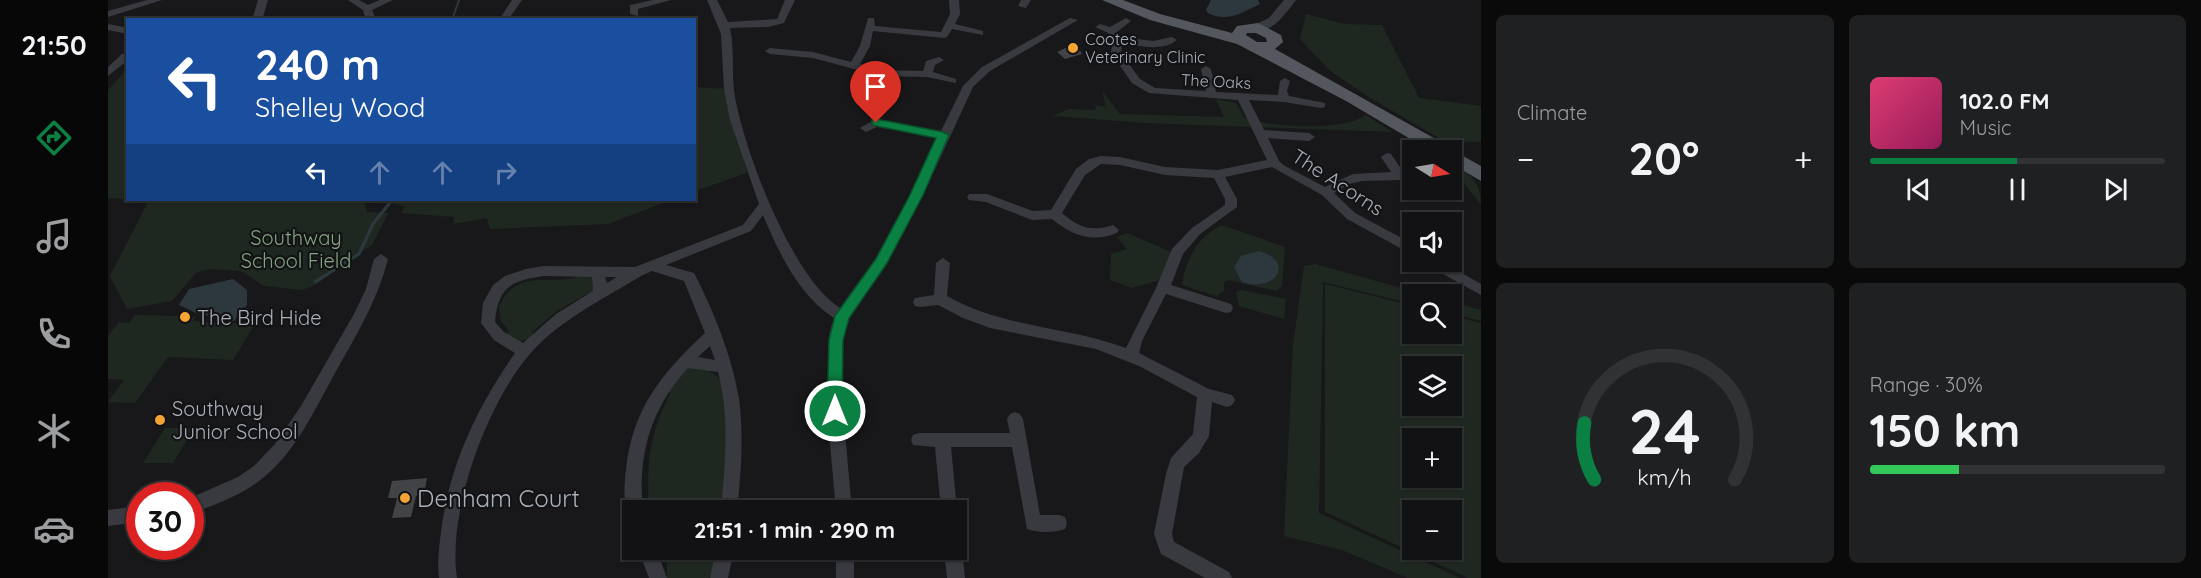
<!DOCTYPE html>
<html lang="en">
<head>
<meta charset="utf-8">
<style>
	body { margin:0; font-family:Quicksand,sans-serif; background:#1f2022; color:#f1f3f6; height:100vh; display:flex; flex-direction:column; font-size:22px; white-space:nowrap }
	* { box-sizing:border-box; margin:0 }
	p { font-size:20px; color:#9c9ea0 }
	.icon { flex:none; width:33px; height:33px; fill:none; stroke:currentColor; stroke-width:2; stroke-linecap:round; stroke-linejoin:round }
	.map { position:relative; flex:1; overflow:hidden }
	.sheet { display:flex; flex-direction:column; gap:15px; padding:15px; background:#0a0a0b; width:720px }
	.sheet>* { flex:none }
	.hud { position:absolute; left:18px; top:18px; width:570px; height:183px; border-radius:0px; box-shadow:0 2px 4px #0004,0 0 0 2px #313234; background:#1a4fa0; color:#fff; overflow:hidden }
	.needle { width:39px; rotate:101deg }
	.buttons { position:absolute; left:1294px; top:140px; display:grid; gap:12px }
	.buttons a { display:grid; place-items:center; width:60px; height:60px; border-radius:0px; background:#121214; box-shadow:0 2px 4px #0004,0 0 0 2px #313234; font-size:30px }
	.speed { position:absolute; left:18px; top:482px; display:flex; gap:12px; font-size:30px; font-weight:700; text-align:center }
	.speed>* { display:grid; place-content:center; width:78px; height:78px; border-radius:50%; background:#121214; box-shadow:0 2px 4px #0004,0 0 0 2px #313234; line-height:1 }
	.speed .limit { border:9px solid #d22; background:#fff; color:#111 }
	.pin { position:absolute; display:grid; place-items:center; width:51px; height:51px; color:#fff; margin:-62px -26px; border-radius:50% 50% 50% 0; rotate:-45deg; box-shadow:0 0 6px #0007 }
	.pin .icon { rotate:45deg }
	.me { position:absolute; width:66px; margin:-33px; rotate:0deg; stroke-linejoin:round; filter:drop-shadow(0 0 4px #0008) }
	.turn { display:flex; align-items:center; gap:21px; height:126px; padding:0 30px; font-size:27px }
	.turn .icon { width:78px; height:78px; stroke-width:2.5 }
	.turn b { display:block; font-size:42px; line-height:51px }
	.lanes { display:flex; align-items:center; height:57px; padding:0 30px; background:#0003; justify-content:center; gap:30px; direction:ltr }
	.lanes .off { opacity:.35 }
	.big { font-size:45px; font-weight:700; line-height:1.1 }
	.sheet .tile { flex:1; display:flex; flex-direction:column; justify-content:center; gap:9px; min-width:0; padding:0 21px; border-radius:9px; background:#1f2022 }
	.sheet .dial { align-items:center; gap:0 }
	.dial svg { height:156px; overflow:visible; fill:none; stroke:#313234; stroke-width:7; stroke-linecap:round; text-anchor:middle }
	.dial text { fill:#f1f3f6; stroke:none }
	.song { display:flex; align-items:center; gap:18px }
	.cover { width:72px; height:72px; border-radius:9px; background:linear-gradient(135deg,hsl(340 70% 55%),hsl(330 70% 35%)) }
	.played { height:6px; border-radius:3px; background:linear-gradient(90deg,#0b8043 50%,#313234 50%) }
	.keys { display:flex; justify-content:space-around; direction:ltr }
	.heat { display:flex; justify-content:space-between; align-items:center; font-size:33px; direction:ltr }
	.charge { height:9px; border-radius:4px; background:linear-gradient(90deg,#34c759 30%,#313234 0) }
	.sheet .tiles { flex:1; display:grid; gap:15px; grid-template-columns:repeat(2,1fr) }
	.trip { position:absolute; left:514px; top:500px; width:345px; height:60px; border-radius:0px; background:#121214; box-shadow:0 2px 4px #0004,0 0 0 2px #313234; font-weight:700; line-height:60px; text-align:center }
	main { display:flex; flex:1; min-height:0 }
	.menu { display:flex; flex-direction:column; width:108px; justify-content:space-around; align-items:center; background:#070708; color:#9c9ea0 }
	.menu .icon { width:42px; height:42px }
	.menu .active { color:#0b8043 }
	.menu b { font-size:27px; color:#f1f3f6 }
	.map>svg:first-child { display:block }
	.green { fill:#1f2820; fill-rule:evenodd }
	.water { fill:#2d383e }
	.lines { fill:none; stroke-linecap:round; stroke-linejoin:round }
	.stream-far1 { stroke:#2d383e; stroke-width:2 }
	.stream { stroke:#2d383e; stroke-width:3 }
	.building { fill:#424347 }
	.minor { fill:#393a3f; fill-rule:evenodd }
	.tertiary { fill:#393a3f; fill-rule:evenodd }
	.primary { fill:#55575e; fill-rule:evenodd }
	.route { fill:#0b8043; stroke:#07532c; stroke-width:1.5 }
	.poi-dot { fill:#f4a335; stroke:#131315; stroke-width:2 }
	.labels { text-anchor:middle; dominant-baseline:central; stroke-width:4.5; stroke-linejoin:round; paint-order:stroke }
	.far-poi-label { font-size:16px; fill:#aab0ba; stroke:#131315; text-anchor:start }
	.far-street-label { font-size:16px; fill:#aab0ba; stroke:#131315 }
	.street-label { font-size:20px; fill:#aab0ba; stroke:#131315 }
	.park-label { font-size:20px; fill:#82a581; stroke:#131315 }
	.poi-label { font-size:20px; fill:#aab0ba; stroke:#131315; text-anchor:start }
	.near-poi-label { font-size:24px; fill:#aab0ba; stroke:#131315; text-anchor:start }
</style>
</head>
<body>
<main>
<nav class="menu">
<b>21:50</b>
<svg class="icon active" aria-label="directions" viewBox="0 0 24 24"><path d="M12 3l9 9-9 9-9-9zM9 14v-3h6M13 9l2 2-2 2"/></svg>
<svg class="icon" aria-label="music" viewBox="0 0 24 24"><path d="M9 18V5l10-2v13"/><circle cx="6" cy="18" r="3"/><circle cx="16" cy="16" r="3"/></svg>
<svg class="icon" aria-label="phone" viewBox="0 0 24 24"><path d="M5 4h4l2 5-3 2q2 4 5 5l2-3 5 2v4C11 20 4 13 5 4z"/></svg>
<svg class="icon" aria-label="climate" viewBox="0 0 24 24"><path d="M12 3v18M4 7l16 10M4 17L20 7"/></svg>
<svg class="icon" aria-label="car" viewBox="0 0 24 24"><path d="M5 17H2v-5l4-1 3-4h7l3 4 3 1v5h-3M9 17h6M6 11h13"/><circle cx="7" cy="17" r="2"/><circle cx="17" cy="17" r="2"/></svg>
</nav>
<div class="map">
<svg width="1373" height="578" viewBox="0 0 1373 578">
	<rect width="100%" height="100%" fill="#18181a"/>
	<path class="green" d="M1198,14L1236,24L1274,25L1311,98L1373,106V142L1336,141L1259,96L1221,70L1192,39Z
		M19,69V199L0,198V90Z
		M586,87L621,89L639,173L587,191Z
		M994,91L1012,114L1116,117L1108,99L1128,103L1137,118C1165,127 1233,132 1258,115L1284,132L1037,123L945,116L961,109L988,110L987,105L998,107Z
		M1344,161C1362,175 1373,181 1373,205L1354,181L1344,173Z
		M41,200H255L259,212L280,213L264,245L207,285L194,290L156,286L133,271L101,269L88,273L64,301L19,309L2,276Z
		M288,200H563L500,224L382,229L379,218L345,224L346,217L293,213L297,206L285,204Z
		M1114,225L1177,247L1174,286L1168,291L1121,280L1116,282V291L1108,296L1074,285C1078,258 1089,238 1114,225Z
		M1019,233L1063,252L1052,280L1024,288L1002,280L1003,254L1019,249L1009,237Z
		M1207,264L1315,294H1305V304L1215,282L1211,513L1352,578H1300L1234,550L1176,536L1185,345L1196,266Z
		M477,273L485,275L490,285L482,295L479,294L449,311L424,332L426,336C415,342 410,342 399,338L400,329L393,322L391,306C411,263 449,291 477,273Z
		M1217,284L1305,306V333H1344V316L1373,323V578H1360L1217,512ZM1305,366H1344V405H1305ZM1305,438H1344V477H1305ZM1305,510H1344V549H1305Z
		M1133,290L1178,299L1176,319L1131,306L1128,292Z
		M1344,302L1373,310V321L1344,313Z
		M27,315L73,316L71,318L77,321L88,316L85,321L147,324L125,360L60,357L27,403L0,402L16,380L0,379V336L11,322L21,323Z
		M578,367L600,370L614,380L620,418L616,510H541C539,462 540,438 562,394L560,387Z
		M57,428H86L65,463H35Z
		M553,549H610L607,566L601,578H559V564Z"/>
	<path class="water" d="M1103,0H1150L1152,4C1135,12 1119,23 1100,13L1098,10Z
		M1150,251C1188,260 1168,294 1134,282L1126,267L1133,256Z
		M125,279L139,290V305L126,321L88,313L71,305L81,289Z"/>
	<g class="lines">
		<path class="stream-far1" d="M344,20L351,0"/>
		<path class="stream" d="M207,282L251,254L265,224L284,200"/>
	</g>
	<path class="building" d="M968,43L974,54L957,59L949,52Z
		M319,478L316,495L308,496L303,517L284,518L289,498H280L284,481Z"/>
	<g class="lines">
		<path class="minor" d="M39,0H54L0,17V11Z
			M150,0H160L154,20H144Z
			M240,0H251L260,5L272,0H285L264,10L268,20H258L255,10Z
			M404,0H414L400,20H391Z
			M545,0H563L530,9V16L522,14V5Z
			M599,0H609L620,22L669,19L677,0H687L676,23L660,27L622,28C627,50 623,74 627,97C637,152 684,278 732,308L767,259L803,195L830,138L769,127L758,132L752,128L768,119L833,131L855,86L874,67L962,18L970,20L882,71L865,87L815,195L779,263L740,318L735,335V411L744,510H728L719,411L721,335L726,318C691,296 671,253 655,215L643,231L558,265L586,273C606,312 624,356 631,399C636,436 633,473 629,510H613C617,464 622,417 610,372L580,368C543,408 529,456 535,510H525V517L521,516C515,502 516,484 518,470C524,409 554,373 597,333L576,281L544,271L533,276C495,299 450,321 421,355C378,406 339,512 349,578H331C329,562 331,548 333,532C341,466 369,407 407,353L386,340L373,323L375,303L385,285L397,276L418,269L435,266L527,267L635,225L651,204L622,120L616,89L613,34ZM435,276L484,277L485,291L448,314L415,343L396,332L387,322C390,287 403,281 435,276ZM497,277H509L499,283ZM602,346L607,360L590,357Z
			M841,0H851L852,14L847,24L875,31V35L844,29L839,37L836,38L765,31L762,46L752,64L772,70L815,71L818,61L831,57L836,60L827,65L825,72L848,79V83L819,77L772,76L705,58L662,54L657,51L662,48L705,52L743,62L752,46L760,18H766L767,26L833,32L842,14Z
			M913,0H923L918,8L910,6Z
			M1018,18L1023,21L1009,32L1013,37L1045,41L1064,37L1069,40C1054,52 1032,46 1014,43L1013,53L1032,79L1047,88L1098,91L1093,69L1098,66L1103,69L1108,92L1170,95L1172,81L1177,78L1182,81L1179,91L1181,96L1217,103V107L1213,108L1176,102L1141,100L1156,130L1201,133L1207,137L1201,141L1160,138L1171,161L1177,166L1217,187L1245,174L1283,172L1273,157L1279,153L1283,154L1298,176L1292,180L1254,181L1241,184L1226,193L1247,213L1305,244V255L1239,219L1214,195L1164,167L1117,177L1129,199V207L1092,234L1075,254L1063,285L1123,304L1125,308L1123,312L1118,313L1058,294L1034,341L1031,353L1101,389L1124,395L1127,400L1124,405L1119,407L1104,402L1101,436L1091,453L1076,467L1064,534L1066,542L1121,572L1124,578H1097L1053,554L1046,534L1058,474L1063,458L1085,434L1089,397L1031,366L988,349L882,328L855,318L830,305L812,307L807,306L805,302L807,298L826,295L828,263L835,258L842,263L839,296C895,328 959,326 1018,348L1048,288L1064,249L1084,228L1117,205V199L1106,178L1057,175L1012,165L993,164L977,175L954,213C971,228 984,232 1005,225L1011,230L1009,233C984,243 965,236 944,219L924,220L878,202L861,200L859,197L861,194H879L925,211L943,210L968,169L981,159L993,156L1012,157L1057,167L1110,170L1159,160L1130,100L1041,93L1024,83L1003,53L1005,39L1000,33L987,27L992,24L1002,27Z
			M0,24L20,28V34L0,30Z
			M20,53V60L0,76V67L14,54Z
			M1344,212L1350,216V235L1344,240V222H1338L1340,213Z
			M273,254L280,259C269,302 247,337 226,375C206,411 188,451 156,477C135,495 108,504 82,514V498L130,477L146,466L167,444L193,406L246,314L258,289L266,259Z
			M1315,261H1333L1373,284V295L1317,264Z
			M907,412L912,414L915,419L932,515H951L957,517L959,523L957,529C946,533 930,533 919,529L904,447H843L849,510H833L827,447L805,445L803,440L805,435L811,433H902L899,419L902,414Z
			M32,506V522L0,526V510Z
			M849,542L854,549L857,578H839L836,549H849Z
			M530,549H548L559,578H541Z
			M608,549H626L620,578H602Z
			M728,549H746V578H728Z"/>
		<path class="tertiary" d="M1176,0H1188C1178,13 1164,34 1146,31V25L1161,18Z"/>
		<path class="primary" d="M994,0H1015L1052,14L1124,33L1129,26L1150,23L1173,35L1175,42L1167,49L1340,146L1343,150H1321L1238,101L1129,44L1042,20ZM1139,33H1148L1158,38L1159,42H1149L1138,35Z
			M1344,150L1373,166V181L1344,164Z"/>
	</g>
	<path class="route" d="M768,119L835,132L841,135L815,195L779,263L741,318L735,340L734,411L732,415H721L719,411L721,340L727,316L768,259L802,195L828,138L764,125V120Z"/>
	<g class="poi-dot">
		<circle cx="965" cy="48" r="6"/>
		<circle cx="77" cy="317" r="6"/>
		<circle cx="52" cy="420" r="6"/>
		<circle cx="297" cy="498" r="6"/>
	</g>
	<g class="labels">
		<g class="far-poi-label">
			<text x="977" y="39">Cootes<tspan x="977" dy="18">Veterinary Clinic</tspan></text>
		</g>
		<g class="far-street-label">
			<text transform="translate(1108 81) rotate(3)">The Oaks</text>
		</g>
		<g class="street-label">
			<text transform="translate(1230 182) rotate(33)">The Acorns</text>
		</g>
		<g class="park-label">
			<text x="188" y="237">Southway<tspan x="188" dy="23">School Field</tspan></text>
		</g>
		<g class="poi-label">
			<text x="89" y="317">The Bird Hide</text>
			<text x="64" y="408">Southway<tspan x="64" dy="23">Junior School</tspan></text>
		</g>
		<g class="near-poi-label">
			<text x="309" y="498">Denham Court</text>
		</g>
	</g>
</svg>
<div class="buttons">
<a><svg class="needle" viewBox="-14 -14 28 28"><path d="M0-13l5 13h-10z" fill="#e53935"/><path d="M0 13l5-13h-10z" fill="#9c9ea0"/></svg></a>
<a><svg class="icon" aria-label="sound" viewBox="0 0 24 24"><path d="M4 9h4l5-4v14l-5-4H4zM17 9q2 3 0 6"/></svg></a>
<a><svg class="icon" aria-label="search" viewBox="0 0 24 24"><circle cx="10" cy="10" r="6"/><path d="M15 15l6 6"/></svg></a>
<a><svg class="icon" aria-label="layers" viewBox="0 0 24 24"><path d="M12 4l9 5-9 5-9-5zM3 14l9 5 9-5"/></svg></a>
<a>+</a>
<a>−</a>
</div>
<div class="speed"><div class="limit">30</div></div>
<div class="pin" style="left:768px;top:123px;background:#d93025"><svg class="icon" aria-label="arrive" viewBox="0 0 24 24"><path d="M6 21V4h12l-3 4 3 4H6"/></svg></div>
<svg class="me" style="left:727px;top:411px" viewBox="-20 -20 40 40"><circle r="17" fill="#0b8043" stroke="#fff" stroke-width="3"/><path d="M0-11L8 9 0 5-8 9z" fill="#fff"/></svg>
<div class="trip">21:51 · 1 min · 290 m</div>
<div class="hud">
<div class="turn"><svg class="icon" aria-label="left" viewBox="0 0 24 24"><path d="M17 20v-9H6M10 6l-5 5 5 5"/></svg><div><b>240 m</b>Shelley Wood</div></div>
<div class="lanes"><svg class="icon" aria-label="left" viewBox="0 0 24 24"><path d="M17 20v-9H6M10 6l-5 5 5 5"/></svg><svg class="icon off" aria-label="ahead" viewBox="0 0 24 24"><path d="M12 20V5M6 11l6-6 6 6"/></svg><svg class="icon off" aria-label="ahead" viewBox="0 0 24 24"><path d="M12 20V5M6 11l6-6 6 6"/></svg><svg class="icon off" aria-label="right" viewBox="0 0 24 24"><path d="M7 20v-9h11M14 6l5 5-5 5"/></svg></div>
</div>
</div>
<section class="sheet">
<div class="tiles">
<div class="tile"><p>Climate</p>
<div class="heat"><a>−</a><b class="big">20°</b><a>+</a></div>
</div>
<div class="tile">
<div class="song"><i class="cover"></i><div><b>102.0 FM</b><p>Music</p></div></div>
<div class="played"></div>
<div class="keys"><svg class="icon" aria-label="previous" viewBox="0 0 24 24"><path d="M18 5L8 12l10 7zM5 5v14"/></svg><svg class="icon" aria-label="pause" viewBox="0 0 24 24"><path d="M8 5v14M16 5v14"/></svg><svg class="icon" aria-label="next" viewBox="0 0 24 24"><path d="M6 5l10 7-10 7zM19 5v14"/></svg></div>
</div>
<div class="tile dial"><svg viewBox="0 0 100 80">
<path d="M14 69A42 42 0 1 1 86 69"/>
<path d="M14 69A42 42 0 0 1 9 40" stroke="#0b8043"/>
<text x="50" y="56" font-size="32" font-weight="700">24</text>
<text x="50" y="72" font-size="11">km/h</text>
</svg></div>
<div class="tile"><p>Range · 30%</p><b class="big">150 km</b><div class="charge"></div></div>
</div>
</section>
</main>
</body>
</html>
